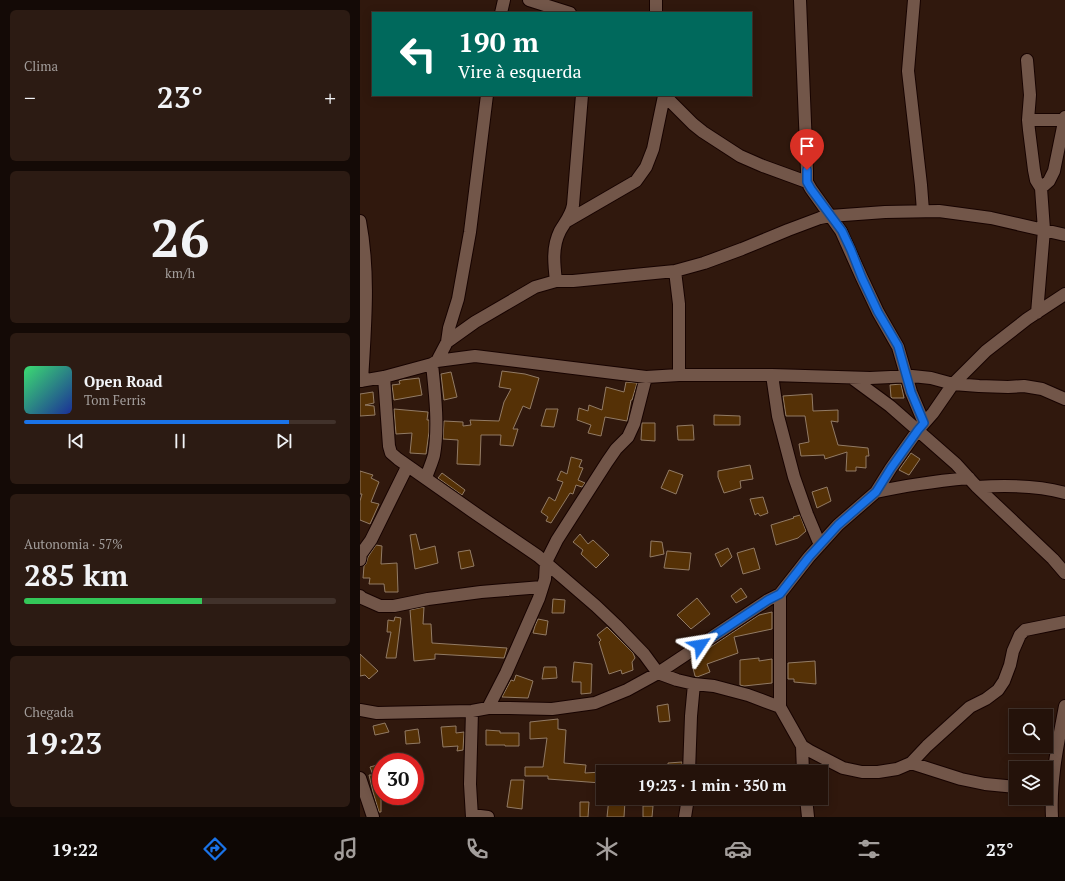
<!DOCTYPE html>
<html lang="pt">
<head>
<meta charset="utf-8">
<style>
	body { margin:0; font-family:"PT Serif",serif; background:#2c1b13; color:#f1f3f6; height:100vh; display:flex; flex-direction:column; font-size:15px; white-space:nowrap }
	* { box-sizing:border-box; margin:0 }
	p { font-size:13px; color:#a39e9c }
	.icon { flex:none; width:22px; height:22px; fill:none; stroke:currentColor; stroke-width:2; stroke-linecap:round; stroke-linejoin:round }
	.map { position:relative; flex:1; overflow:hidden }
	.side { display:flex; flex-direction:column; gap:10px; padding:10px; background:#140a06; width:360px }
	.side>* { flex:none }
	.hud { position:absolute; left:12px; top:12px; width:380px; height:84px; border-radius:0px; box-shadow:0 2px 10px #0003,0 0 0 1px #41322b; background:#00695c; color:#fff; overflow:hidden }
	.buttons { position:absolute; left:649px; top:709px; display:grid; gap:8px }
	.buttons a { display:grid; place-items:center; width:44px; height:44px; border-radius:0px; background:#24120a; box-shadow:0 2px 10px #0003,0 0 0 1px #41322b; font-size:20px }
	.speed { position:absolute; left:12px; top:753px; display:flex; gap:8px; font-size:20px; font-weight:700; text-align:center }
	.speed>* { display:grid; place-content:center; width:52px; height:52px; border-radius:50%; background:#24120a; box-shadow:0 2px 10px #0003,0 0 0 1px #41322b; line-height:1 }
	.speed .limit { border:6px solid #d22; background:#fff; color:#111 }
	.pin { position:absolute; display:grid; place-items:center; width:34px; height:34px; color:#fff; margin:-41px -17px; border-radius:50% 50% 50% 0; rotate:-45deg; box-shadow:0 0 4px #0007 }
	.pin .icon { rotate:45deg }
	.me { position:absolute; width:44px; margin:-22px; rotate:57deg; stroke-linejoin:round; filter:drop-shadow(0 0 3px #0008) }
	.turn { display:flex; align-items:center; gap:14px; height:84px; padding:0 20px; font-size:18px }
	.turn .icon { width:52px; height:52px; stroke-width:2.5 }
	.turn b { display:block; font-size:28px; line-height:34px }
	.big { font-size:30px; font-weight:700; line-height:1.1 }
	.side .widget { flex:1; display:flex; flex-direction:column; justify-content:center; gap:6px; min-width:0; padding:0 14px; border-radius:6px; background:#2c1b13 }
	.side .dial { align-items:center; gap:0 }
	.dial b { font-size:52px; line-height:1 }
	.song { display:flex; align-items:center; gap:12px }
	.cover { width:48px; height:48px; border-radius:6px; background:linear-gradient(135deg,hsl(140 70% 55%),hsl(230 70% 35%)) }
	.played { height:4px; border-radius:2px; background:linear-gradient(90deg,#1a73e8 85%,#41322b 85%) }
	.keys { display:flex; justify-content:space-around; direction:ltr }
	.heat { display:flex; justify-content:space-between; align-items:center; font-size:22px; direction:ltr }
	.charge { height:6px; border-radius:3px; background:linear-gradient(90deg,#34c759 57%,#41322b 0) }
	.trip { position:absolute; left:236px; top:765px; width:232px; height:40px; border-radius:0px; background:#24120a; box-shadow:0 2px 10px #0003,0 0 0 1px #41322b; font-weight:700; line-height:40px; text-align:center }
	.tab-bar { display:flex; height:64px; justify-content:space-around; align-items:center; background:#0e0704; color:#a39e9c }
	.tab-bar .icon { width:28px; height:28px }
	.tab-bar .current { color:#1a73e8 }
	.tab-bar b { font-size:18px; color:#f1f3f6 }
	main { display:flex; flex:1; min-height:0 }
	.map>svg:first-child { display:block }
	.building { fill:#553106; stroke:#927b65 }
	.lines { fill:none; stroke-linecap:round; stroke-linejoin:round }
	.minor-casing { stroke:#170300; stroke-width:14 }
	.minor { stroke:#725649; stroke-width:12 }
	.route-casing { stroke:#114b97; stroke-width:10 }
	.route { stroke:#1a73e8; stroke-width:7 }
</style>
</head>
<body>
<main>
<section class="side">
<div class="widget"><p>Clima</p>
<div class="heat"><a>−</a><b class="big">23°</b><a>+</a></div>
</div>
<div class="widget dial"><b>26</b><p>km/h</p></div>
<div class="widget">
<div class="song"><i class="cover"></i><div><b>Open Road</b><p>Tom Ferris</p></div></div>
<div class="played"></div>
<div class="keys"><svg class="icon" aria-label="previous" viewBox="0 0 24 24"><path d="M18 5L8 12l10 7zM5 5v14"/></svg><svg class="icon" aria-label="pause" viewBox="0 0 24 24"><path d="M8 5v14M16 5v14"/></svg><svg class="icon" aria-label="next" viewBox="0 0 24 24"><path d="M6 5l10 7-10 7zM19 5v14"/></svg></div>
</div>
<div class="widget"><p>Autonomia · 57%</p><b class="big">285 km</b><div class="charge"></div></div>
<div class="widget"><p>Chegada</p><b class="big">19:23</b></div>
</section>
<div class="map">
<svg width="705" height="817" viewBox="0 0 705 817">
	<rect width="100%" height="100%" fill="#30180d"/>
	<path class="building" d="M142,371L165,374L179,378L170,409L163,406L153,429H158L153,446L140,445L141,435H121L120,465L97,464L98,440L83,439L84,421L103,422V426L111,425L110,420L139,421L144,402L151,389L139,387Z
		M91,372L97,397L84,400L81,374Z
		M59,378L62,395L34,400L32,385L40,384L39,381L42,380Z
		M266,382L277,383L272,400H271L267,421L245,417L241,436L228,433L231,425L217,420L219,408L228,411L229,405L242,410L246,387L264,392Z
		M541,384L544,398H532L531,397L530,385Z
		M13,392L14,403L5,405L14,406L15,415L0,416V394Z
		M452,394L453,411L478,410V422L471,421L478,445L508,448L509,456H506V468L496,467V471H486L487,452L465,459L464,455L441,456L439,444L449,442L445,416H426L423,396Z
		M34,409L68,412L67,420H69V432L66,454L50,453L52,433L36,434Z
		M186,409H198L194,427L181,426Z
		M354,415L380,416V425H354Z
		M282,423H295V441L281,440Z
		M333,425L334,440H318L317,426Z
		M551,453L560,459L549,475L539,470Z
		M211,457L222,460L219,467L223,468L218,480L225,483L222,487L216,485L213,494L210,493L191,523L186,521L188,517L181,512L189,497L195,501L203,482L197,480L201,471L207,474Z
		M390,465L393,479L380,481L381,488L364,493L358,477V471Z
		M309,470L323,475L316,494L301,488Z
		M0,471L13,475L11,478L19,482L11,502L19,504L10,524L0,520V501L2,494H0Z
		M82,473L105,490L102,495L78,478Z
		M467,487L471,501L457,508L452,492Z
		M403,497L408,513L400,516L398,513L395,515L390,499Z
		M440,515L446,531L438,538L416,545L411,525L434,518L433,517Z
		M56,534L60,550L75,546L78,563L55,569L50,535Z
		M220,534L228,544L233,540L249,555L236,568L221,554L223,550L213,542Z
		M291,541L302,542L304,554L290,557Z
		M16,545L22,546L21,564L37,563L38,592H25L24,584H9L10,578H3L4,566L6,564L8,557Z
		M368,548L372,557L361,567L355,554Z
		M394,548L400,569L383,574L377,553Z
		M110,550L114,566L101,569L98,552Z
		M307,551L331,553L329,570L304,568Z
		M381,588L387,597L376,603L371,596Z
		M337,598L350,614L331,629L317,615Z
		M193,599L205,600L204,613H192Z
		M64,607L63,624H71L72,643L147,648L144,658L75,654V659L54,661L50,610Z
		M412,612V629L374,637L378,653L347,664L350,672L337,677L335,676L331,660L399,615Z
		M35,617L41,618L36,658H26L31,632H27L28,620L34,621Z
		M178,619L188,621L186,635L173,633L175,626Z
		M247,627L273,653L275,658L272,662L273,670L262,674L261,670L249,674L239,642L241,640L237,635Z
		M0,654L18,671L9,679L5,675L0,676Z
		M399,658V661L412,659V683L384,686L380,685V660Z
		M455,661L456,684L434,682V679H428V663Z
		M214,662L232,664L231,693L221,694V682H212Z
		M184,667H196L197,678L182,679Z
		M156,675L173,681L168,698L142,697L151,680L154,681Z
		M308,704L310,721L299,722L297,706Z
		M198,719V729L206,730L204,763L226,765L225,773L242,772L241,783L188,779V776H165V767H183L187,738L170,739V722Z
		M25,723L29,732L15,735L13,726Z
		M96,726V733L104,732L103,750L97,751L98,746L83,747L81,727Z
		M58,729L60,743L46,744L45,731Z
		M126,730L140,731V733H159V746H145V745H126Z
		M322,762V772H308V763Z
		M21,764V812H19L13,792L9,775H13L10,767Z
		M151,780H164L162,809L147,807Z
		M249,798H258L257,801H265L264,817H247Z
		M220,802H229L228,817H220Z
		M283,806H293L292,817H283Z"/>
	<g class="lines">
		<g class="minor-casing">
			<path id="minor" d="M169,0L210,13
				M440,0L447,171V182L451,189L481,231L502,278L518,312L538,347L551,392L564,423
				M554,0L548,71L561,185L563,211
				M141,13L144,0
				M296,13V0
				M667,60L670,95L668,120L669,130L674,170L676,180L681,188
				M304,95L333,124L343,132L380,156L403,166L447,182
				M668,120H705
				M0,221C10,274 5,327 2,381
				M207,221L276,181L286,167L293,149L304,96
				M315,271L319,304V375
				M196,281C194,264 192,247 200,231C205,222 211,216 213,205L222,95
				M677,313L684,230L681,188L689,181L694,171L705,117
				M87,342L89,328L98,299L110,232L127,95
				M77,361L87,342L115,322L175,287L196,281H213L315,271L344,263L382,249L428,230L460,218L470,216L525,212L579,211L631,218L705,235
				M412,375L418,416L434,477L447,514L460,545
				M24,377L29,446L31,453L38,459L112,511L178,556L236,606L256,625L284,654L298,673L317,680L334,684L354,686L388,695L420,707
				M492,378L530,406L596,464L617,487L693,559L705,573
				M0,381L24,377L72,364L77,361L115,356L286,377L319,375H412L510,378L552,376L571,378L593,384L619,386L648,387L664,386L682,389L705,399
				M66,478C68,471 72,463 74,455C79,426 75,393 72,364
				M617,487C647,485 676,485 705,493
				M516,492C547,485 578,481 609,478
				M0,560L1,554L11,540L47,467
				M420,594V707L442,746L450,751L483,768L502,772H518L537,769L551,763L567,746L610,707L626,699L638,690L644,681L650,665L653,651L660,635L665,630L705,622
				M0,596L2,598L20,606H34L68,599L121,592L182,587
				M128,708L146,673L179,598L185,579L186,562L197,540L247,462L256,449L268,437L274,424L286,377
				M0,710L17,713L112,711L128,708H149L192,709L235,703L267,690L298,673L408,600L420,594L449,557L478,525L516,492L531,468L558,430L573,413L593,384L626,351L667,319L705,294
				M442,746L443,772
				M551,763L601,779L625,784L656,787
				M329,772L331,716L334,684
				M0,778L13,817
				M446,798L448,817
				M112,815L128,817
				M112,817L110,784L112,711
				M325,817L328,798
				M692,817C690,780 698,743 705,706"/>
		</g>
		<use href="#minor" class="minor"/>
	</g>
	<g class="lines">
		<g class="route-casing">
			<path id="route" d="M340,645L408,600L420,594L449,557L469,535L478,525L516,492L531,468L558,430L564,423L551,392L538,346L518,312L502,278L491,250L482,231L451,189L447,182V170"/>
		</g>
		<use href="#route" class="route"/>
	</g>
</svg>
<div class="buttons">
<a><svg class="icon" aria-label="search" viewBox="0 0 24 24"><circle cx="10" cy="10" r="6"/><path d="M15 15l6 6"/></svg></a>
<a><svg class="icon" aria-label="layers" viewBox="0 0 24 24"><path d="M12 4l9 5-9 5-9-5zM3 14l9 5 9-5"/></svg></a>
</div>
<div class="speed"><div class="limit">30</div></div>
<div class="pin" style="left:447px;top:170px;background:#d93025"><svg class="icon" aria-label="arrive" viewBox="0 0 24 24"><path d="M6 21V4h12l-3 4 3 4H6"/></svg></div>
<svg class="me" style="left:340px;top:645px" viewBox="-20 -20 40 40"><path d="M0-17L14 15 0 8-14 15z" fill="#1a73e8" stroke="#fff" stroke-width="4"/></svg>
<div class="trip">19:23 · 1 min · 350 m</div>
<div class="hud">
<div class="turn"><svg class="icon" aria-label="left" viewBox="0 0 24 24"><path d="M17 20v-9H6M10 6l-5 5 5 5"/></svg><div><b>190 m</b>Vire à esquerda</div></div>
</div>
</div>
</main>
<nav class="tab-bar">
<b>19:22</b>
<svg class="icon current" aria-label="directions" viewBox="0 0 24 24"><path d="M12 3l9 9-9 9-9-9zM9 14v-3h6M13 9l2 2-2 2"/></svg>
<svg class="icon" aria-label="music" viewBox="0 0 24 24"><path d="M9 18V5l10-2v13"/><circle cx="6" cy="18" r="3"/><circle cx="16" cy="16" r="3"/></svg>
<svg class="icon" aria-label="phone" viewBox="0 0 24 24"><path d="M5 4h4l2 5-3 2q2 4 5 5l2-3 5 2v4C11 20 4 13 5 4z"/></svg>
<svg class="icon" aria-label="climate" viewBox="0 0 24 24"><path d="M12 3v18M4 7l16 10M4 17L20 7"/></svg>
<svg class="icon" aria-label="car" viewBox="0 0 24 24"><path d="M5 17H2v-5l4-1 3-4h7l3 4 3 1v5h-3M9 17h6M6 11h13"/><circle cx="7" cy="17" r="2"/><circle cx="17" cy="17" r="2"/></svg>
<svg class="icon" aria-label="filters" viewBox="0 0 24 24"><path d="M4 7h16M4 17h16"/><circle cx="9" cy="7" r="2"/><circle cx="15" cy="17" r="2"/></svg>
<b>23°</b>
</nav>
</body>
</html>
